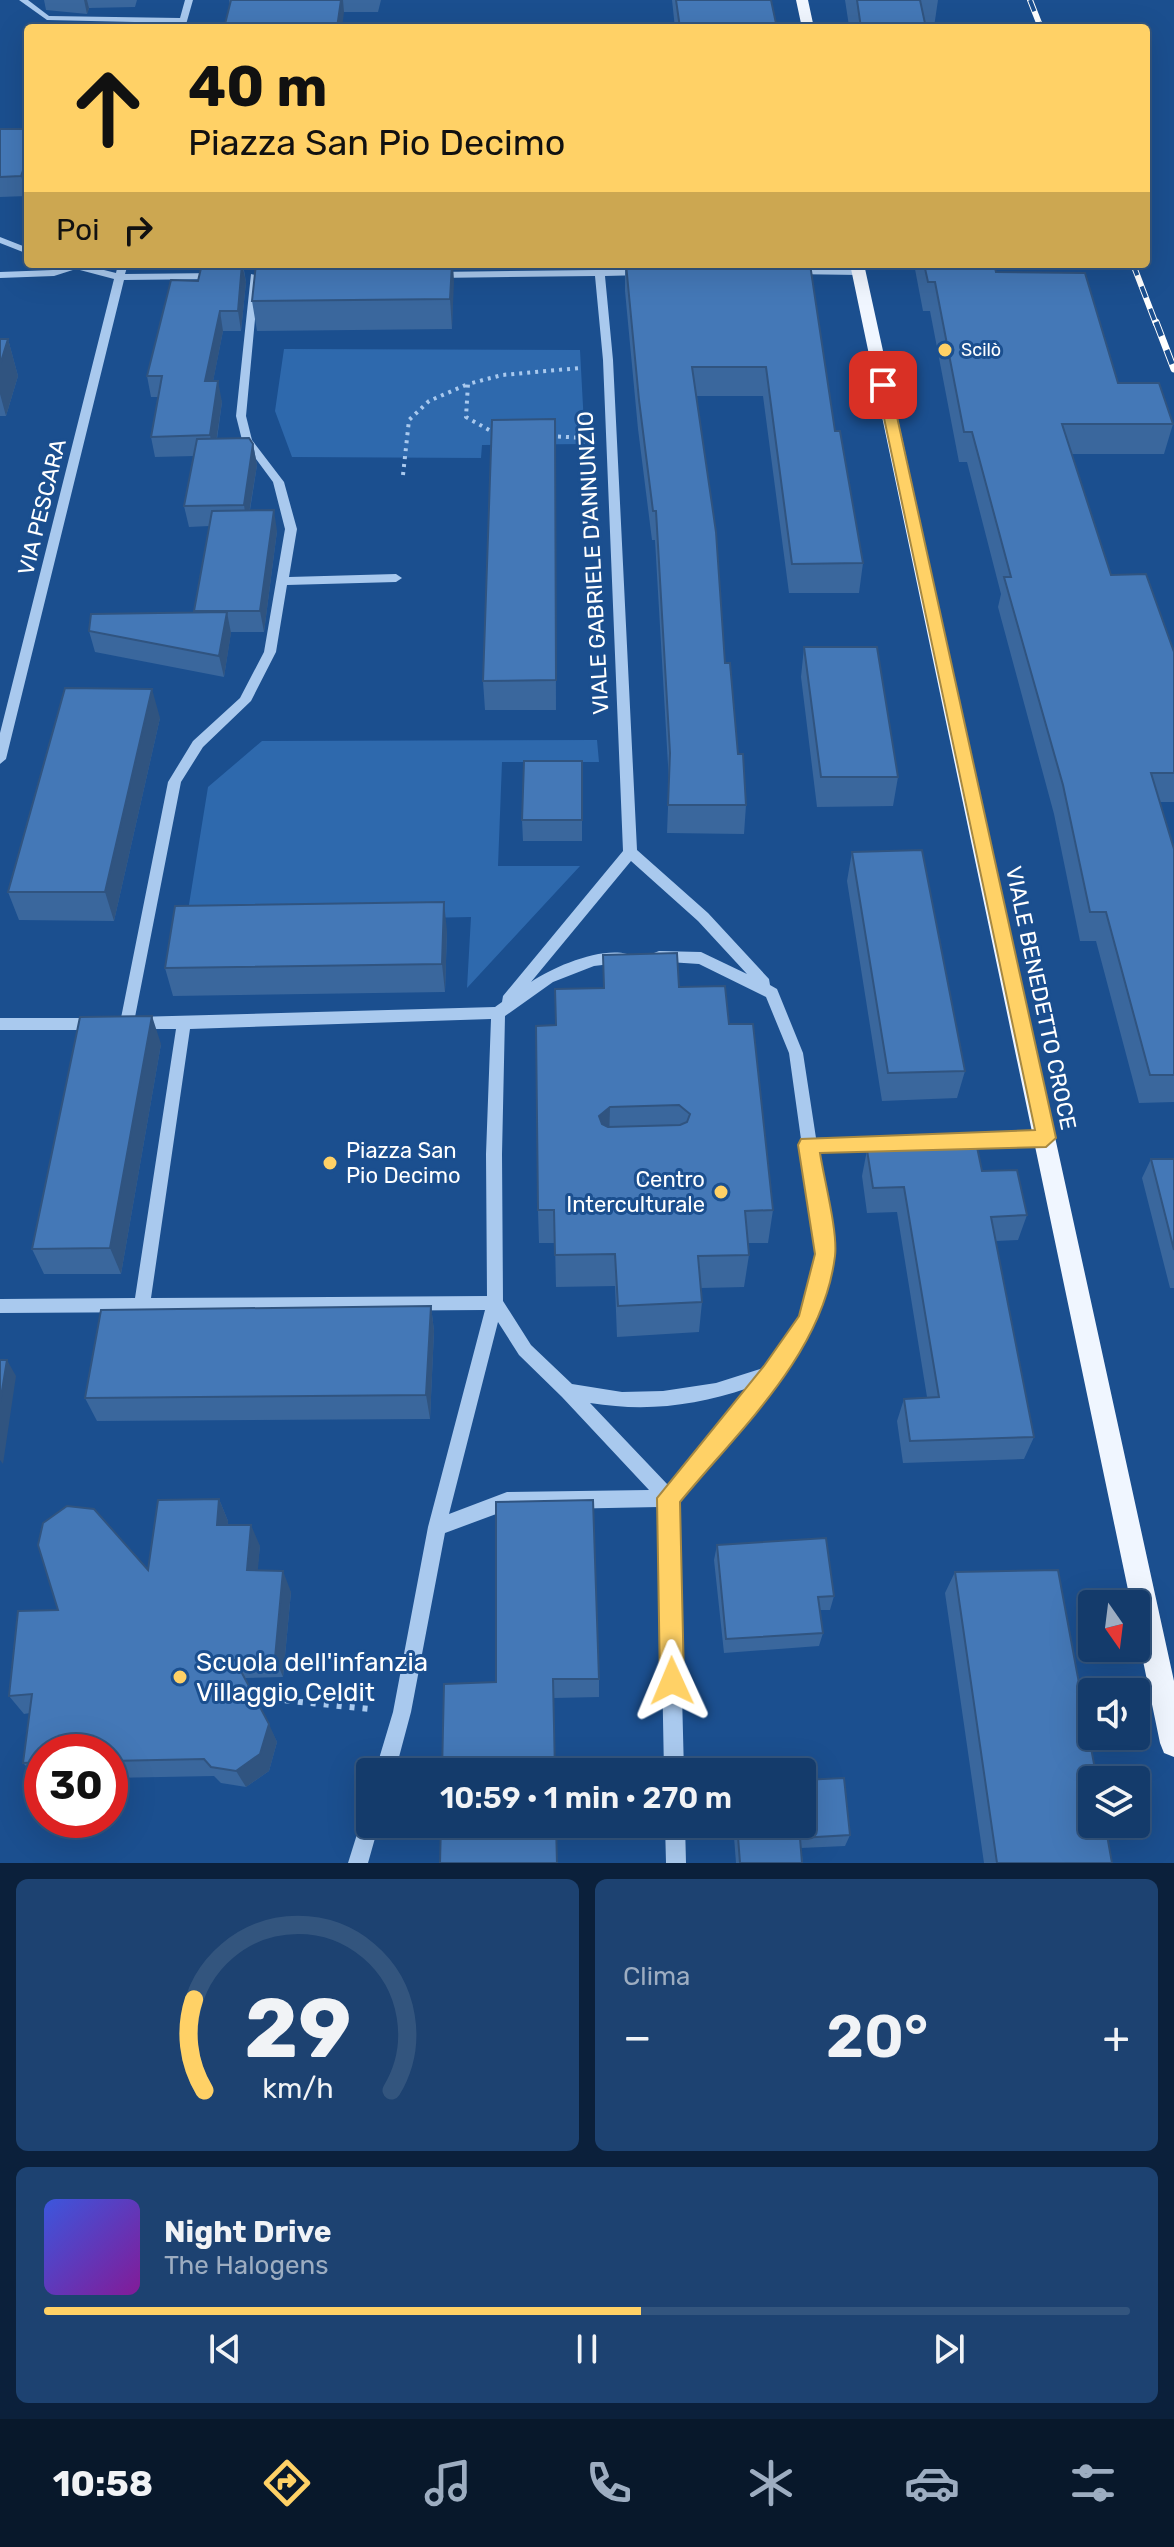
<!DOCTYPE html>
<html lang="it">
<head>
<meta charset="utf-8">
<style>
	body { margin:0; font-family:Rubik,sans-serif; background:#1d4271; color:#f1f3f6; height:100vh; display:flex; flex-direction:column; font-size:30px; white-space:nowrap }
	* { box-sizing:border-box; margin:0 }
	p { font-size:26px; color:#9dadc1 }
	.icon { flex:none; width:44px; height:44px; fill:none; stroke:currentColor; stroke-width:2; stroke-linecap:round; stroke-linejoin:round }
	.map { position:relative; height:1863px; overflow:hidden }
	.panel { display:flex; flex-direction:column; gap:16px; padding:16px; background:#0b203b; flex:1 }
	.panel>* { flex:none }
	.hud { position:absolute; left:24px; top:24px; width:1126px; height:244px; border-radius:8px; box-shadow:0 8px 32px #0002,0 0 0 2px #33557e; background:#ffd166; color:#111; overflow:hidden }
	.needle { width:52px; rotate:166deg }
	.fabs { position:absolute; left:1078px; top:1590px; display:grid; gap:16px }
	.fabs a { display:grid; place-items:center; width:72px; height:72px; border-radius:8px; background:#143b6b; box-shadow:0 8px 32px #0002,0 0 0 2px #33557e; font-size:40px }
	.speed { position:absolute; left:24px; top:1734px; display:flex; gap:16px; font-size:40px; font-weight:700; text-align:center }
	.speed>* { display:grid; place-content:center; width:104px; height:104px; border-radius:50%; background:#143b6b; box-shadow:0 8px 32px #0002,0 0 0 2px #33557e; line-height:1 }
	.speed .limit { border:12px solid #d22; background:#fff; color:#111 }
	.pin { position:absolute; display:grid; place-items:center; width:68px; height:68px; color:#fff; margin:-34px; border-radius:16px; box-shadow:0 4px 12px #0006 }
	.me { position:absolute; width:88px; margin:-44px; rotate:359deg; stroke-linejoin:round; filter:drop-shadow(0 0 6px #0008) }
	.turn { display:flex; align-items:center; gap:28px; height:168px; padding:0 32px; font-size:36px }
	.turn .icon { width:104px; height:104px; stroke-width:2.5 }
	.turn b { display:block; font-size:56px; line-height:68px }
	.then { display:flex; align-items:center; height:76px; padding:0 32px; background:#0003; gap:16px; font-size:30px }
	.big { font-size:60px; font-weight:600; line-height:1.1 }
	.panel .card { flex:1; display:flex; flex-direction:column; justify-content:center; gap:12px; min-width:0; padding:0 28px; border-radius:12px; background:#1d4271 }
	.panel .dial { align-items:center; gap:0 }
	.dial svg { height:208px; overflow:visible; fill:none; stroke:#33557e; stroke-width:7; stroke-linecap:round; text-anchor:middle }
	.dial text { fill:#f1f3f6; stroke:none }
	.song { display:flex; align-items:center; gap:24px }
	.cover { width:96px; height:96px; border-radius:12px; background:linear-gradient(135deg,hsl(230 70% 55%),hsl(290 70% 35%)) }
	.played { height:8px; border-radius:4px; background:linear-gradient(90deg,#ffd166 55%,#33557e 55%) }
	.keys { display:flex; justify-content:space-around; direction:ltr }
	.heat { display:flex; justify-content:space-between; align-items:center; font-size:44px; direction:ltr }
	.panel .tiles { flex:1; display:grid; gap:16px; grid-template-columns:1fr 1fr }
	.card:last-child { grid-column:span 2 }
	.trip { position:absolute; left:356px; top:1758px; width:460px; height:80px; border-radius:8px; background:#143b6b; box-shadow:0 8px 32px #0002,0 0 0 2px #33557e; font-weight:600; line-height:80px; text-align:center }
	.tab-bar { display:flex; height:128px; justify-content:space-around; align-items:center; background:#08182b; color:#9dadc1 }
	.tab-bar .icon { width:56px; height:56px }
	.tab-bar .active { color:#ffd166 }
	.tab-bar b { font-size:36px; color:#f1f3f6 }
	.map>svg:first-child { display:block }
	.green { fill:#2e69ad }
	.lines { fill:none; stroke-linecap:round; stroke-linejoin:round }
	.path-far1 { stroke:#a9c9ee; stroke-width:4; stroke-dasharray:3 5; stroke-linecap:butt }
	.path { stroke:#a9c9ee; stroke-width:6; stroke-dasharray:5 8; stroke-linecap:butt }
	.minor { fill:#a9c9ee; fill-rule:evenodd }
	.major { fill:#f0f6ff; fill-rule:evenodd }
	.rail-far1-casing { stroke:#fff; stroke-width:6 }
	.rail-casing { stroke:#fff; stroke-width:7 }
	.rail-far1 { stroke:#1b4f8f; stroke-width:4; stroke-dasharray:12; stroke-linecap:butt }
	.rail { stroke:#1b4f8f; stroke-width:5; stroke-dasharray:15; stroke-linecap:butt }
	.wall { fill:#3a679d }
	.shaded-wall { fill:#305480 }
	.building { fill:#4478b7; stroke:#305480; stroke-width:2; fill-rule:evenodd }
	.route { fill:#ffd166; stroke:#a68842; stroke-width:2 }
	.poi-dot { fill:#ffd166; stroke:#1b4f8f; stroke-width:3 }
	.labels { text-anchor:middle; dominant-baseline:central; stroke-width:6; stroke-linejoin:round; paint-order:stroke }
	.far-poi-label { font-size:18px; fill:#fff; stroke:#1b4f8f; text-anchor:start }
	.street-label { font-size:22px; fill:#fff; stroke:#1b4f8f }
	.poi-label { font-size:22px; fill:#fff; stroke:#1b4f8f; text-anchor:start }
	.near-poi-label { font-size:26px; fill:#fff; stroke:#1b4f8f; text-anchor:start }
</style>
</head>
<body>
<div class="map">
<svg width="1174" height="1863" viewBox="0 0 1174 1863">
	<rect width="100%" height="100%" fill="#1b4f8f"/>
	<path class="green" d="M284,349L580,350L585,444L482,445L481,458L292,457L275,411Z
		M597,740L599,762H502L498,866H580L467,988L471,917L186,923L208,787L262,741Z"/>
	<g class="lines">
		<path class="path-far1" d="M496,434L466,417L468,384L502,375L580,368
			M550,436L584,438
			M403,475L409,420L429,401L468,384"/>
		<path class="path" d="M272,1699L369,1709"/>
		<path class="minor" d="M19,0H28L49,16L180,18L185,0H193L185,28H177L178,23L47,20Z
			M0,237L28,248V254L0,243Z
			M63,264H80L116,273L118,264H128L125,274L219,273L224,276L219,279L124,280L6,759L0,764V733L114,279L76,269L54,276L0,278V272L53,270L65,266Z
			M594,264H604V270L643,269L648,272L643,275L605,276L613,360L637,850L708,913L769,979L770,985L777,989L803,1053L816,1138L1046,1132L1051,1133L1054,1138L1051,1143L1046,1144L818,1151L833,1254L817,1320L778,1379L677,1501L684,1772H664L659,1507L507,1510L445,1533L411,1712L395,1772H375L393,1712L428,1527L485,1310L0,1313V1299L135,1298L176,1029H127L122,1027L120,1023L168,782L193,741L240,698L264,652L285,529L273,482L242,440L236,416L251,274L259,276L246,416L252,440L284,482L297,529L289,577L396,574L402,578L396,582L287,585L276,652L251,701L203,747L181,782L135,1017L495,1007L502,1002L503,996L623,851L603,360L595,276L436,278L431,275L436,272L595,270ZM631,861L698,921L747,974L701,952L659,951L654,953L652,957L654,961L699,964L766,997L789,1053L817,1254L801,1317L766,1367L716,1383L663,1391L622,1392L572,1384L531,1345L503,1301L502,1154L505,1016L553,982L594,966L627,962L629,958L627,954C600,947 553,967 531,982ZM491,1019L486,1154L487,1296L151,1298L190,1029ZM498,1322L519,1355L562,1397L649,1490L507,1492L449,1514ZM748,1388L668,1485L590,1403C646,1412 695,1406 748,1388Z
			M792,269H859L864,272L859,275L789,274V270Z
			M0,1018H95L100,1020L102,1024L100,1028L95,1030H0Z
			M370,1812V1824H379L368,1863H348L363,1815Z
			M665,1824H685L686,1863H666Z"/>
		<path class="major" d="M796,0H808L814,28H802Z
			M850,264H864L1174,1681V1757L1164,1753L1160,1743L1136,1627V1604H1131Z"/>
		<g class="rail-far1-casing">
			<path id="rail-far1" d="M1030,0L1041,28
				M1133,264L1156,324"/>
		</g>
		<g class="rail-casing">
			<path id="rail" d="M1156,322L1174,369"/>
		</g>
		<use href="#rail-far1" class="rail-far1"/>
		<use href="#rail" class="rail"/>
	</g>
	<path class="wall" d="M44,0H137L135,7L89,8L87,14L46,10Z
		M229,0H381L378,12H344L230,6Z
		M672,0H771L777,28H675Z
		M845,0H938L934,27L854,28L853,26H849Z
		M0,129H28V192L27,196L0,197Z
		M202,264H455L454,269H453L452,329L257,331L252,301L255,270H244L246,282L241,331H223L213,381L222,402L217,439L253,444L257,465L250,510L277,531L264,632H231L224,677L95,652L89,631L195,613L209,526L189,527L184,506L194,456L155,457L151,437L158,397H151L147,376L198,281Z
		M625,264H810L835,431L863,563L859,593H789L763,396H697L725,663L746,805L744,834L667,833L669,782L655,540H652L638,429L625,291Z
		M914,264H994L996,272L1118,383L1173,424L1164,454H1072L1111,575L1174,652V802H1160L1174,849V1102L1139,1103L1096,941H1080L1054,814L998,607L1001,594L967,462H959L930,311H923Z
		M0,339H8L18,376L6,416H0Z
		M555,419L556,710H485L483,681Z
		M804,647L898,777L893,806L817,807L801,677Z
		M160,718L114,921L19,920L8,892Z
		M582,761V841H523L522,820Z
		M852,852L965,1071L957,1098L882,1101L847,881Z
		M447,931L445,992L173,996L165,968Z
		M603,955L679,987L729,1024L773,1210L768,1243H748L749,1255L744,1287L701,1288L702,1302L699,1332L617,1337L615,1286L556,1287L555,1243H539L538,1210L555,1025L603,988Z
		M161,1044L121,1274H44L32,1249Z
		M867,1150L982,1171L1027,1215L1018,1240L996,1241L1034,1437L1024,1459L903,1463L897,1421L904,1399L927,1397L897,1212L867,1213L862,1176Z
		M1151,1159H1174V1288H1170L1142,1178Z
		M431,1306L434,1331L430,1419L97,1421L85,1398Z
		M219,1499L228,1521V1525L260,1546L257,1571L291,1592L283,1677L245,1678L277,1742L269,1771L246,1787L221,1783L214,1776L110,1778V1752H42V1779H39L23,1763L30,1713L24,1714L9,1696L58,1610L148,1570Z
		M496,1502L599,1679V1697L554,1698L496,1682Z
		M717,1545L834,1596L830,1610H820L823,1633L819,1646L724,1653L714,1560Z
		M955,1572L1112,1863H984L945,1593Z
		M733,1824H802L850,1835L845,1846L801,1848L803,1863H736Z"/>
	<path class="shaded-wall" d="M84,0H87L89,8L87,14Z
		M341,0H343L344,12L342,28H337Z
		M28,157V192L27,196L21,176Z
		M242,264L246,282L241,331L238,311Z
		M452,264H453L454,281L452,329L450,299Z
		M220,311L223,331L209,402L205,381Z
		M8,339L18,376L6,416L0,394V365Z
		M218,381L222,402L214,456L210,435Z
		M253,444L257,465L247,526L244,505Z
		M274,510L277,531L264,632L260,611Z
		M227,612L231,633L224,677L219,656Z
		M152,689L160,718L114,921L105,892Z
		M444,902L447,931L445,992L442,964Z
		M152,1016L161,1044L121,1274L110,1248Z
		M610,1107L609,1141L599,1116Z
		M431,1306L434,1331L430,1419L426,1395Z
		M7,1360L16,1376L3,1464L0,1460V1403Z
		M219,1499L228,1521L227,1547L217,1525Z
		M251,1525L260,1546L256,1591L247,1570Z
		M283,1571L291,1592L283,1677L275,1658Z
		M269,1724L277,1742L269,1771L246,1787L236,1771Z"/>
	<path class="building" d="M231,0H341L337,28H224Z
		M676,0H771L777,28H680Z
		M857,0H920L926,28H861Z
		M0,129H28V157L21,176L0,177Z
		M202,264H242L238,311H220L205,381H218L210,435L151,437L162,376H147L171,280L198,281Z
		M256,264H452L450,299L252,301Z
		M626,264H810L835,431H840L863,563L792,564L766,367H692L716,532L725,663H730L738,754H743L746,805H668L670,753L656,511H653L639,400Z
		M924,264H994L996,272L1085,273L1118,383H1159L1173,424H1062L1111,575L1146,574L1174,652V773H1151L1174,849V1075H1150L1106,912H1090L1063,785L1004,577H1011L972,432H964L935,282H928Z
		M0,339H8L0,365Z
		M555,419L556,680L483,681L492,420Z
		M249,438L253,444L244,505L184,506L197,439Z
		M274,510L260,611H194L212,511Z
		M227,612L219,656L89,631L91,614Z
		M804,647H877L898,777H821Z
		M65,688L152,689L105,892H8Z
		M524,761H582V820H522Z
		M922,850L965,1071L888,1073L852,852Z
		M444,902L442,964L165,968L175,906Z
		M677,953L679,987L725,986L729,1024H753L773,1210L745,1211L749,1255L698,1256L702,1302L618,1306L615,1254L555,1255L554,1210H538L536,1026L556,1025L555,989L604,988L603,955ZM679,1105L690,1114L687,1122L680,1125L608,1127L602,1124L599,1116L610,1107Z
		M152,1016L110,1248L32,1249L80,1017Z
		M977,1147L982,1171L1017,1170L1027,1215L991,1217L1034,1437L910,1441L904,1399L939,1397L904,1187L873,1188L867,1150Z
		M1151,1159H1174V1250Z
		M431,1306L426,1395L85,1398L101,1310Z
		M0,1360H7L0,1403Z
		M219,1499L217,1525H251L247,1570L283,1571L275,1658L235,1660L269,1724L260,1754L236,1771L211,1767L204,1759L110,1761V1752H42V1762L23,1763L32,1694L9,1696L18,1611L58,1610L38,1545L43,1523L67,1506L94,1509L148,1570L158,1500Z
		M593,1500L599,1679H553L555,1772H442L444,1684L496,1682V1502Z
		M826,1538L834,1596L818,1597L823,1633L726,1639L717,1545Z
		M1058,1570L1097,1780H1092V1824H1105L1112,1863H997L955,1572Z
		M844,1778L850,1835L800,1838L802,1863H740L737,1824H802V1780Z
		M441,1824H556L557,1863H440Z"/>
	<path class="route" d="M883,380L890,385L1056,1138L1046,1147L820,1153C824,1179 838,1232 835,1256C823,1354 740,1429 680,1502L684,1681L681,1689L672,1693L663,1689L660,1681L657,1498L764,1366L799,1316L815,1254L798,1145L801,1139L1035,1130L877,385Z"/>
	<g class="poi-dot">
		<circle cx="945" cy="350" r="8"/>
		<circle cx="330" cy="1163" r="8"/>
		<circle cx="721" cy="1192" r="8"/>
		<circle cx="180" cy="1677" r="8"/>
	</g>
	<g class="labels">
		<g class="far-poi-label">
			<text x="961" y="350">Scilò</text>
		</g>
		<g class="street-label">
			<text transform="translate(42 507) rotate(-76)">VIA PESCARA</text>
			<text transform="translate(593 563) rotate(-93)">VIALE GABRIELE D'ANNUNZIO</text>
			<text transform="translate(1041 998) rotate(78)">VIALE BENEDETTO CROCE</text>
		</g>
		<g class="poi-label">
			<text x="346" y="1150">Piazza San<tspan x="346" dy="25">Pio Decimo</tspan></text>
			<text x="705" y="1179" text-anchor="end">Centro<tspan x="705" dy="25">Interculturale</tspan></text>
		</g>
		<g class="near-poi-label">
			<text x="196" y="1662">Scuola dell'infanzia<tspan x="196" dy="30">Villaggio Celdit</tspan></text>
		</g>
	</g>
</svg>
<div class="fabs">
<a><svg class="needle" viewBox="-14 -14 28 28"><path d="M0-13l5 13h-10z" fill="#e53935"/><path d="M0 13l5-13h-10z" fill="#9dadc1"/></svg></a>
<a><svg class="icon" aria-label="sound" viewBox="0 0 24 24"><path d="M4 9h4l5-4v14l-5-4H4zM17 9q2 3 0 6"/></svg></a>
<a><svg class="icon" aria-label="layers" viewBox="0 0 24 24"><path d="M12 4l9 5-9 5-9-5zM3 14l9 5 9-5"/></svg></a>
</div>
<div class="speed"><div class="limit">30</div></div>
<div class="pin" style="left:883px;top:385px;background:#d93025"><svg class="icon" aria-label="arrive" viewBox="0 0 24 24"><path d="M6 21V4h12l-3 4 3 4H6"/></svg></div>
<svg class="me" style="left:672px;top:1681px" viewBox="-20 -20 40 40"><path d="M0-17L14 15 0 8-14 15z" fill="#ffd166" stroke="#fff" stroke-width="4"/></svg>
<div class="trip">10:59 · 1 min · 270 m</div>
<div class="hud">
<div class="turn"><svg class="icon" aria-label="ahead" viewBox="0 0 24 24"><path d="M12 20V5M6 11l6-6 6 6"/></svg><div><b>40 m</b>Piazza San Pio Decimo</div></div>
<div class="then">Poi<svg class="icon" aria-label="right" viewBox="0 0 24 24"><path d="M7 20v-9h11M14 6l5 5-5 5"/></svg></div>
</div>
</div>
<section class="panel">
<div class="tiles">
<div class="card dial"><svg viewBox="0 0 100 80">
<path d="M14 69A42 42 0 1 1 86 69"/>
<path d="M14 69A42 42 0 0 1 10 34" stroke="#ffd166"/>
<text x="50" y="56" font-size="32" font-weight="700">29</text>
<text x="50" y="72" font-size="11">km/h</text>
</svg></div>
<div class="card"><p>Clima</p>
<div class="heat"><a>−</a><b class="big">20°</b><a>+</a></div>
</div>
<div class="card">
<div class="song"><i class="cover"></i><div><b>Night Drive</b><p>The Halogens</p></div></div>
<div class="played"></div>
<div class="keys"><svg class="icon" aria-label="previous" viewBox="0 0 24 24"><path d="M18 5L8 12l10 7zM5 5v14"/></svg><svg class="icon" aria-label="pause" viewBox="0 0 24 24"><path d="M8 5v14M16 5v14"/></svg><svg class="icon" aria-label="next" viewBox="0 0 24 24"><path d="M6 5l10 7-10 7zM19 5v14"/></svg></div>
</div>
</div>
</section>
<nav class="tab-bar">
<b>10:58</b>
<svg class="icon active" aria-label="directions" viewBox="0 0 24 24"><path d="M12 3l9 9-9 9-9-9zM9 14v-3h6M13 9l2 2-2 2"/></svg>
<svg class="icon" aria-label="music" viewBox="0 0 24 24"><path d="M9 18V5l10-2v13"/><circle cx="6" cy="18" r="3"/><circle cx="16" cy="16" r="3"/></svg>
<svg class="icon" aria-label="phone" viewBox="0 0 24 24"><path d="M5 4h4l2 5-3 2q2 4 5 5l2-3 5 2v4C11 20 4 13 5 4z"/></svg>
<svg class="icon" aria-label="climate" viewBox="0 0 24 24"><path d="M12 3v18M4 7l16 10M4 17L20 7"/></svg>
<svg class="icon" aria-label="car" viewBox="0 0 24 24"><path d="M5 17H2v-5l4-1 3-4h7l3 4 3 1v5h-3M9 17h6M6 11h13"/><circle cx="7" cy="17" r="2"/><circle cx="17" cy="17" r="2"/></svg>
<svg class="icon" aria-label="filters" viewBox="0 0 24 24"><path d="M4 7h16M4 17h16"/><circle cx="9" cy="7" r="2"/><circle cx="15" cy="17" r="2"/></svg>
</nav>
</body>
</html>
